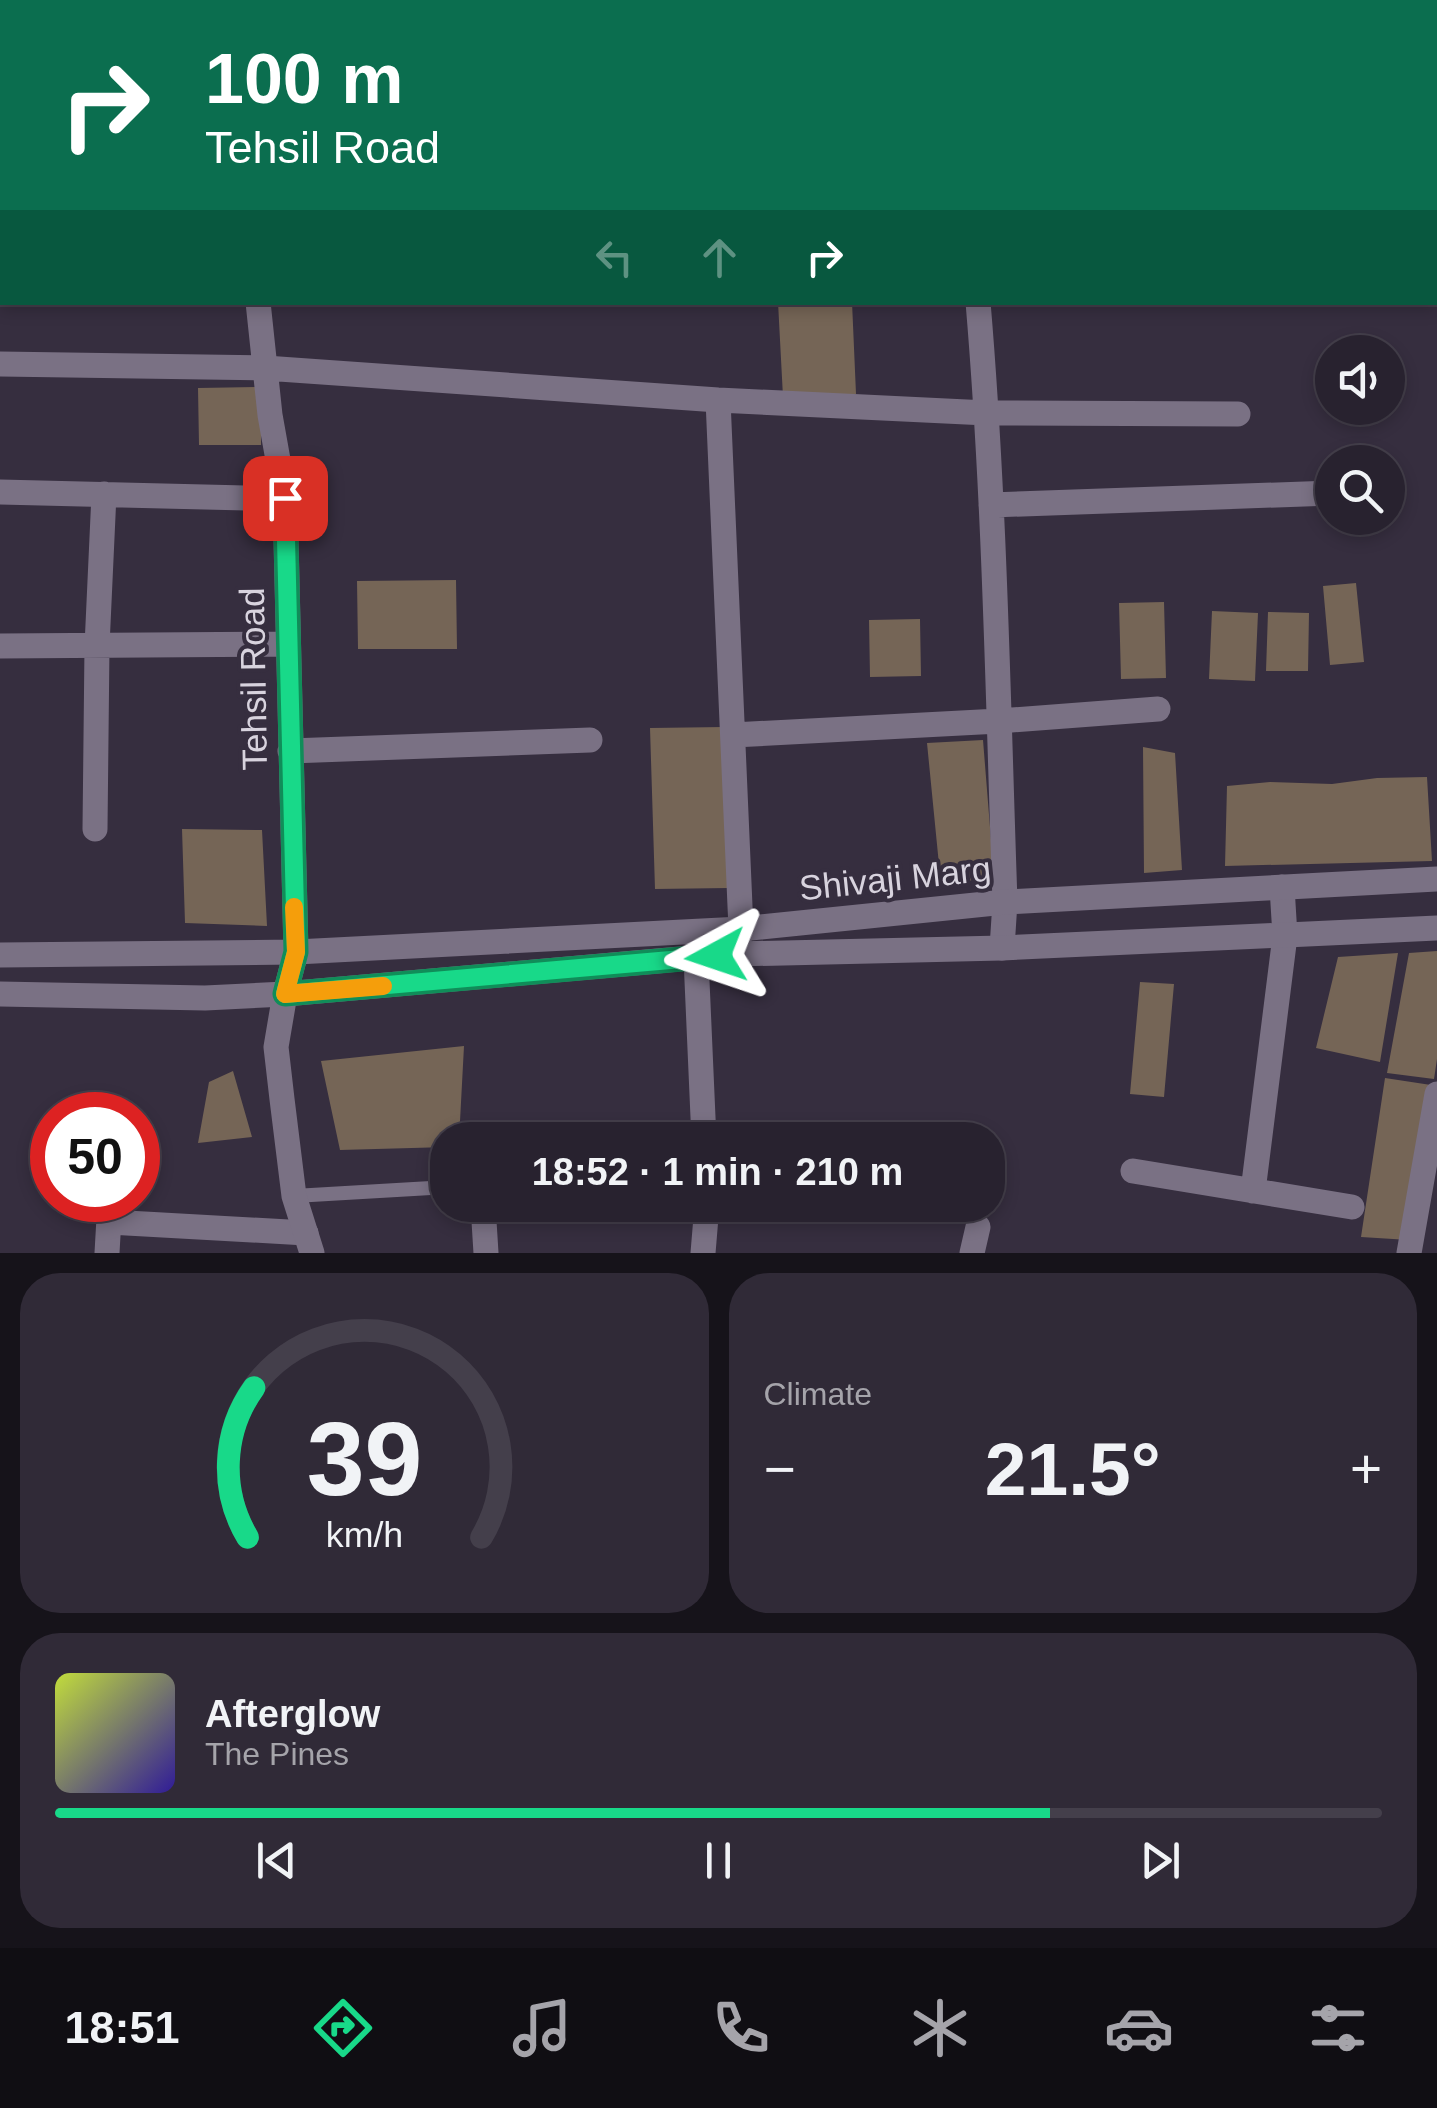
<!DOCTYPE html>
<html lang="en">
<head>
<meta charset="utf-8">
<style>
	body { margin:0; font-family:Helvetica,sans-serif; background:#302a37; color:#f1f3f6; height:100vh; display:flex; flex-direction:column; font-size:38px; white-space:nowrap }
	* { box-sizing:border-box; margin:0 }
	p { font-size:32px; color:#a5a4aa }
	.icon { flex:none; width:55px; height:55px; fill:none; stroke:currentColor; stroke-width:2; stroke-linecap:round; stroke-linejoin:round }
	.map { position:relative; height:1253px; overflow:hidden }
	.sheet { display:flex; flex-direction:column; gap:20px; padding:20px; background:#16131a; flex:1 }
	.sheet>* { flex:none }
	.banner { position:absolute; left:0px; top:0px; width:1438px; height:305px; box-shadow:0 5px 15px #0003,0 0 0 2px #443f4b; background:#0b6e4f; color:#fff; overflow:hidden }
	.controls { position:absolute; left:1315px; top:335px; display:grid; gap:20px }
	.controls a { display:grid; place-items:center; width:90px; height:90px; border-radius:50%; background:#28222f; box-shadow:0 5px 15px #0003,0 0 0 2px #443f4b; font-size:50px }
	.speed { position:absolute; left:30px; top:1092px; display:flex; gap:20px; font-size:50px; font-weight:700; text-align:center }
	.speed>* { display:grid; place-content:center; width:130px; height:130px; border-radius:50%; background:#28222f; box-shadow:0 5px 15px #0003,0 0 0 2px #443f4b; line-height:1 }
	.speed .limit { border:15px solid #d22; background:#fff; color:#111 }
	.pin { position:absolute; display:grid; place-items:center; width:85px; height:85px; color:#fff; margin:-42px; border-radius:20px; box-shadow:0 5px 15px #0006 }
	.me { position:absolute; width:110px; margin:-55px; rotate:265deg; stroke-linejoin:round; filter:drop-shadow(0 0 8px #0008) }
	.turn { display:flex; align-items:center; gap:35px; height:210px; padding:0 40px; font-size:45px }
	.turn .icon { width:130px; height:130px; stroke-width:2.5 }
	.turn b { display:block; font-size:70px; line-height:85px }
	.lanes { display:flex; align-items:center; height:95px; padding:0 40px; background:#0003; justify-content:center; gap:50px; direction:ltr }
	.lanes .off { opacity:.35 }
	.big { font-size:75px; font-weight:600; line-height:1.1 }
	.sheet .tile { flex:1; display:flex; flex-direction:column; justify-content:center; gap:15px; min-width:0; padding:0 35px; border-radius:40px; background:#302a37 }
	.sheet .dial { align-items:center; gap:0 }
	.dial svg { height:260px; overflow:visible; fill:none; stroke:#443f4b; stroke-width:7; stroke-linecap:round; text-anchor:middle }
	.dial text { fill:#f1f3f6; stroke:none }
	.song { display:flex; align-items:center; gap:30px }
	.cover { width:120px; height:120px; border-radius:15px; background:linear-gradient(135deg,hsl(70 70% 55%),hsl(250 70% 35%)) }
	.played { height:10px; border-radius:5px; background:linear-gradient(90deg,#18d989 75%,#443f4b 75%) }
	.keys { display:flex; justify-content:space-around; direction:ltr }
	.heat { display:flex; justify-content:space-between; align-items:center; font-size:55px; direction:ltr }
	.sheet .tiles { flex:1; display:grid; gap:20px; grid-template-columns:1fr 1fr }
	.tile:last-child { grid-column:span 2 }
	.trip { position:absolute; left:430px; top:1122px; width:575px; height:100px; border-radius:40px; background:#28222f; box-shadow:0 5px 15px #0003,0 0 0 2px #443f4b; font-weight:600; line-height:100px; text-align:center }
	.tabs { display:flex; height:160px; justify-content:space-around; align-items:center; background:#100e13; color:#a5a4aa }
	.tabs .icon { width:70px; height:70px }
	.tabs .on { color:#18d989 }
	.tabs b { font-size:45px; color:#f1f3f6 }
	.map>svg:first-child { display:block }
	.building { fill:#756556 }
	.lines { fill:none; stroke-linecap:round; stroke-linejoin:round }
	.lane { stroke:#7a7184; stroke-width:14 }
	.street { stroke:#7a7184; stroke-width:25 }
	.secondary { stroke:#7a7184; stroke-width:25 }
	.route-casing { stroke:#108d59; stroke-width:25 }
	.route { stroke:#18d989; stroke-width:18 }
	.slow { stroke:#f59e0b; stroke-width:18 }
	.labels { text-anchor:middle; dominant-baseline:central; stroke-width:8; stroke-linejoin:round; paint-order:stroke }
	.street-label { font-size:35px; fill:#d8d3de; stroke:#362e3f }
</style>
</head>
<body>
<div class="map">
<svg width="1437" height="1253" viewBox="0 0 1437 1253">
	<rect width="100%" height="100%" fill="#362e3f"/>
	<path class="building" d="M778,302H852L856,394L783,397Z
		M261,387V445H199L198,388Z
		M456,580L457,649H358L357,581Z
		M1356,583L1364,662L1330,665L1323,586Z
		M1164,602L1166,678L1121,679L1119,603Z
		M1212,611L1258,613L1255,681L1209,679Z
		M1268,612L1309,613L1308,671H1266Z
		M920,619L921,676L870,677L869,620Z
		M724,727L729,888L655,889L650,728Z
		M983,740L994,877L941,885L927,743Z
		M1143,747L1175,753L1182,870L1144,873Z
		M1427,777L1432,861L1225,866L1227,786L1270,782L1332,784L1377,778Z
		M182,829L262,830L267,926L185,923Z
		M1437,951V1059L1434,1079L1387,1073L1409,953Z
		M1398,953L1380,1062L1316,1048L1338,957Z
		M1140,982L1174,984L1164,1097L1130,1094Z
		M464,1046L459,1140H448V1147L340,1150L321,1061Z
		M233,1071L252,1137L198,1143L209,1082Z
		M1385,1078L1431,1085L1409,1240L1361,1237Z"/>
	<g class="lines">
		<path class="lane" d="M294,1196L448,1187"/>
		<path class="street" d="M912,0L996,2
			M21,2V0
			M305,2L310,0
			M1238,2V0
			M0,19H2
			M1435,121L1437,61
			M0,150L2,151
			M258,302L270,415L285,499L296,952L285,994
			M978,302C995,502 998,702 1005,902L1002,948
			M0,364L265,368L718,400L987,413L1238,414
			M718,400L741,929L737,949
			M0,492L285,499
			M991,505L1332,493
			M0,646L287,644
			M733,735L999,721L1158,709
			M290,751L590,740
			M95,829L97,646L104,494
			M696,958L704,1140
			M1133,1171L1352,1207
			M1253,1191L1285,936L1282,887
			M483,1205L486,1253
			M109,1222L306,1233
			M107,1253L110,1200
			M703,1253L707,1205
			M972,1253L978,1227
			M1409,1253L1437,1094"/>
		<path class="secondary" d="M0,955L296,952L741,929L1005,902L1437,879
			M0,994L205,998L285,994L736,954L1002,948L1437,928
			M285,994L276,1047L282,1099L294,1196L312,1253"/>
	</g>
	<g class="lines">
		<g class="route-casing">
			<path id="route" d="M285,498L296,952L285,994L716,956"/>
		</g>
		<use href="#route" class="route"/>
		<path class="slow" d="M294,907L296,952L285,994L383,986"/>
	</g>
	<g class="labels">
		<g class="street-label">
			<text transform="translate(253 679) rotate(-91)">Tehsil Road</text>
			<text transform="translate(895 878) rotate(-6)">Shivaji Marg</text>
		</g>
	</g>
</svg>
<div class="controls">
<a><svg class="icon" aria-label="sound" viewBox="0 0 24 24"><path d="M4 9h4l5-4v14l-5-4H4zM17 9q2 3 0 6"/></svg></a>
<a><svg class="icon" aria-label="search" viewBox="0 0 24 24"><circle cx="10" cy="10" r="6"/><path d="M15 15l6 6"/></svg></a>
</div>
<div class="speed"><div class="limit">50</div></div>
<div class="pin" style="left:285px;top:498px;background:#d93025"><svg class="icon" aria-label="arrive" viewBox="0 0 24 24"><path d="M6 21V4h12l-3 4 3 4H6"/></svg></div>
<svg class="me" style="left:716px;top:956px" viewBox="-20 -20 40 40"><path d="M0-17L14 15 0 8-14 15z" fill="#18d989" stroke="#fff" stroke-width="4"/></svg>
<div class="trip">18:52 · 1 min · 210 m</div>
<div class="banner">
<div class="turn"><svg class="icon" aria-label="right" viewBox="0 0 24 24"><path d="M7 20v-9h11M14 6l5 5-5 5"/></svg><div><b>100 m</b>Tehsil Road</div></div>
<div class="lanes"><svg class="icon off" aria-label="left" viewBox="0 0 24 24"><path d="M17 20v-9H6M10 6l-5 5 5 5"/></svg><svg class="icon off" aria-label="ahead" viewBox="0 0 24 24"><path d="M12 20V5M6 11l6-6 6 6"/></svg><svg class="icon" aria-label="right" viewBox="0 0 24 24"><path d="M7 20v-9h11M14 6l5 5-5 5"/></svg></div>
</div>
</div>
<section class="sheet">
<div class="tiles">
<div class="tile dial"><svg viewBox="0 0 100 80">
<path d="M14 69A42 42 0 1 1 86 69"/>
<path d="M14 69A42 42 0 0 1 16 23" stroke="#18d989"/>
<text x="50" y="56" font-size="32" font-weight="700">39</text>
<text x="50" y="72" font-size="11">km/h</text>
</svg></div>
<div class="tile"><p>Climate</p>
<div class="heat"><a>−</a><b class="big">21.5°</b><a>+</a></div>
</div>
<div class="tile">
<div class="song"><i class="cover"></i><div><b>Afterglow</b><p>The Pines</p></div></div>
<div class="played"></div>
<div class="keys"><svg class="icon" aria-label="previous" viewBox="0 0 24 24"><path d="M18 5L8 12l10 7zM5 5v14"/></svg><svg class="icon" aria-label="pause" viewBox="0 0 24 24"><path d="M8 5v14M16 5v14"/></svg><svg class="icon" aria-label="next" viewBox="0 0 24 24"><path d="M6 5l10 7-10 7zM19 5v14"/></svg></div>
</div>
</div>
</section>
<nav class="tabs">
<b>18:51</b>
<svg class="icon on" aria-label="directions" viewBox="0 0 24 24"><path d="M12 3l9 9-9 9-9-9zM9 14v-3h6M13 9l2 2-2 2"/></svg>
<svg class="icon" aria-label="music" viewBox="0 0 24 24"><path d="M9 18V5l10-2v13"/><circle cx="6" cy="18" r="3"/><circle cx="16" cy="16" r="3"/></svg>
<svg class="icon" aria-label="phone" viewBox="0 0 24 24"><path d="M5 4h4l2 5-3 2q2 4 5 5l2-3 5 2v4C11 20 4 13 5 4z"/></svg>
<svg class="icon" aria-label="climate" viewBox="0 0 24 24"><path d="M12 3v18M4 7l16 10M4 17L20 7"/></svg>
<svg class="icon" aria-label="car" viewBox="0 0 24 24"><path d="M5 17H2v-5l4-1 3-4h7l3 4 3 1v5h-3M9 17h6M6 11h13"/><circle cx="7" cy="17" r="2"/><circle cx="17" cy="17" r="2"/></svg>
<svg class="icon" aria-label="filters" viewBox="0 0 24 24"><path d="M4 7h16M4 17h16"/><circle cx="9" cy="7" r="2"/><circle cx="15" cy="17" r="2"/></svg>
</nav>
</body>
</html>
